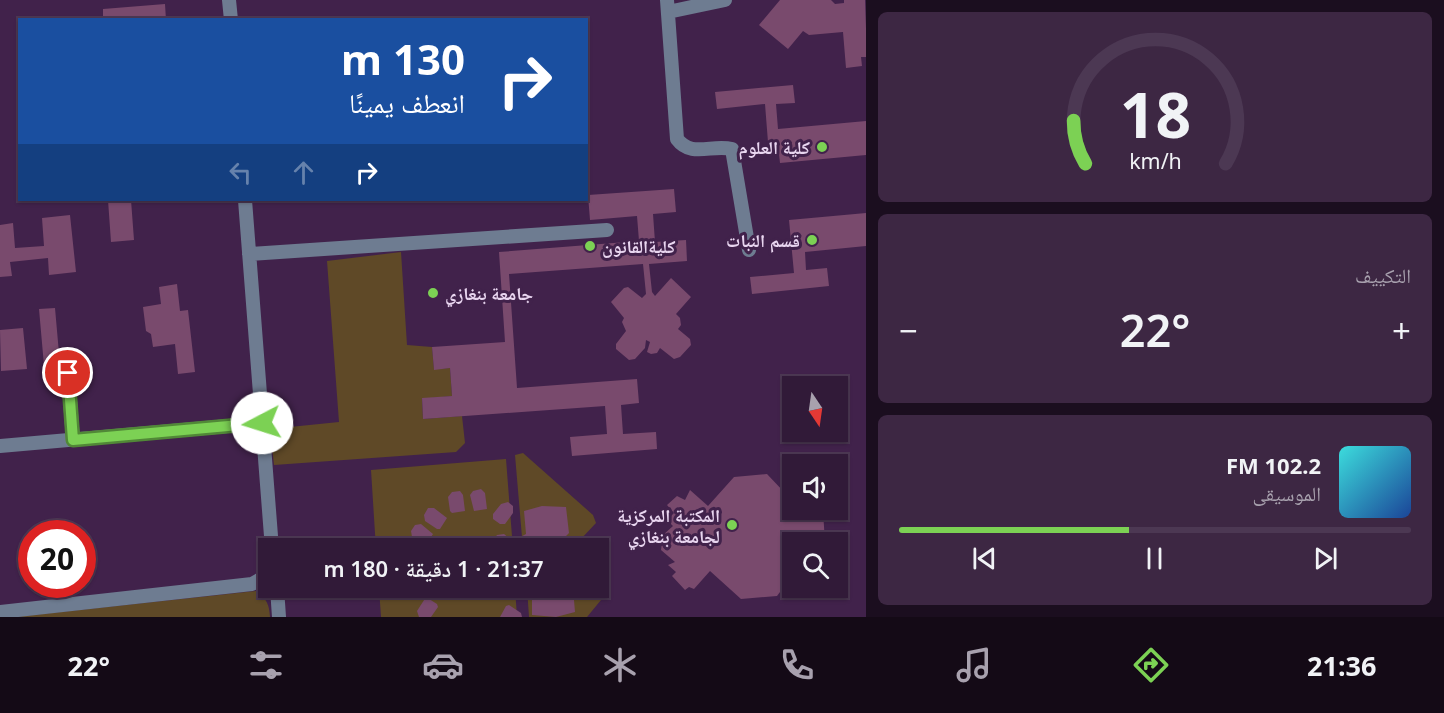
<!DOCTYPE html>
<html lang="ar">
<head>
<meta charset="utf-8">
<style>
	body { margin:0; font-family:"Noto Sans","Noto Naskh Arabic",sans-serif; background:#3d2743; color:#f1f3f6; direction:rtl; height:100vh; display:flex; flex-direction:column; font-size:22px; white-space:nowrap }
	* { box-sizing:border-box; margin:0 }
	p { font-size:20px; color:#a8a1ae }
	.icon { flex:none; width:33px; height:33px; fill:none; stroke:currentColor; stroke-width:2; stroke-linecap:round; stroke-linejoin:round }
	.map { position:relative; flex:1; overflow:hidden; direction:ltr }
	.sheet { display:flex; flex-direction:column; gap:12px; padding:12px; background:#1b0e1f; width:578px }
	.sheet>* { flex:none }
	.hud { position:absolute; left:18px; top:18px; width:570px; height:183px; border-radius:0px; box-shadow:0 2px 4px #0004,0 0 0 2px #4c3853; direction:rtl; background:#1a4fa0; color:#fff; overflow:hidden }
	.needle { width:39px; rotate:167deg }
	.fabs { position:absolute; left:782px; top:376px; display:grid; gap:12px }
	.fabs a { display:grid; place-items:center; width:66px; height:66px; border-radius:0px; background:#311a38; box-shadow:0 2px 4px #0004,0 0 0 2px #4c3853; font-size:30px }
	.speed { position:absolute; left:18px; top:520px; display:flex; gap:12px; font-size:30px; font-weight:700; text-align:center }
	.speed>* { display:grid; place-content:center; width:78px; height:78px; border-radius:50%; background:#311a38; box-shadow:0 2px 4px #0004,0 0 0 2px #4c3853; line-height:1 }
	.speed .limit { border:9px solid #d22; background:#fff; color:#111 }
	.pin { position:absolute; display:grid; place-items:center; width:51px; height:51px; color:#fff; margin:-26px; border:3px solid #fff; border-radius:50%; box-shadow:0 2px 6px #0007 }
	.me { position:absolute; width:66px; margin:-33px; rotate:265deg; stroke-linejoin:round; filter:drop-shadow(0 0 4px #0008) }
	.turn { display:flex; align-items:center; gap:21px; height:126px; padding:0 24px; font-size:27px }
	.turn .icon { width:78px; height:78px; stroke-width:2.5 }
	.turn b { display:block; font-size:42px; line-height:51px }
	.lanes { display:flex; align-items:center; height:57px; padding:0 24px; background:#0003; justify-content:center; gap:30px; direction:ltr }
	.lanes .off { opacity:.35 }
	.big { font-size:45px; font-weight:600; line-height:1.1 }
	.sheet .widget { flex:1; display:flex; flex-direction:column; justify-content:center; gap:9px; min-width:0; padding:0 21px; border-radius:9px; background:#3d2743 }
	.sheet .dial { align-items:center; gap:0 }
	.dial svg { height:156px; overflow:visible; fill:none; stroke:#4c3853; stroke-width:7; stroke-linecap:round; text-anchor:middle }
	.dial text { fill:#f1f3f6; stroke:none }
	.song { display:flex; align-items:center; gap:18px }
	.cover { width:72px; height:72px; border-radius:9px; background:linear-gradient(135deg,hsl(180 70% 55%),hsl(220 70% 35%)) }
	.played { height:6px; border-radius:3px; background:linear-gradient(90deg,#7cd154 45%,#4c3853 45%) }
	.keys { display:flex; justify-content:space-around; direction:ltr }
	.heat { display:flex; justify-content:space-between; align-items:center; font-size:33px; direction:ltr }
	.trip { position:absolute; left:258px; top:538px; width:351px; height:60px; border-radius:0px; background:#311a38; box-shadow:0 2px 4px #0004,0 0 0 2px #4c3853; font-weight:600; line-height:60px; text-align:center; direction:rtl }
	.tab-bar { display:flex; height:96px; justify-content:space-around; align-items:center; background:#140a16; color:#a8a1ae }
	.tab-bar .icon { width:42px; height:42px }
	.tab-bar .selected { color:#7cd154 }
	.tab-bar b { font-size:27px; color:#f1f3f6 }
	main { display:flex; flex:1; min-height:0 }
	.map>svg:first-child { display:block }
	.green { fill:#5f4927 }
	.building { fill:#794a6d }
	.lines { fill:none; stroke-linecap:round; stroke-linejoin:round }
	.minor { stroke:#6e7c91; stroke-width:14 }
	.route-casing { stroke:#518837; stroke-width:15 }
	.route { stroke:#7cd154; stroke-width:10 }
	.poi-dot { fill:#7cd154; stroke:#41224b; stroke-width:2 }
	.labels { text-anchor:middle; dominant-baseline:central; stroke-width:6; stroke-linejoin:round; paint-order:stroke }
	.poi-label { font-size:18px; font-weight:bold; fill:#e9d6f0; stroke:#41224b; text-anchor:end }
</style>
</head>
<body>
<main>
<section class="sheet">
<div class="widget dial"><svg viewBox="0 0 100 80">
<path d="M14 69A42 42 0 1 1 86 69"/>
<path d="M14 69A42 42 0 0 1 8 47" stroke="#7cd154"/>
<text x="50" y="56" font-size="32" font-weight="700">18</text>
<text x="50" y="72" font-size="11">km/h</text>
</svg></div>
<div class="widget"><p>التكييف</p>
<div class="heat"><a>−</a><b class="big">22°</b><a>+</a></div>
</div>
<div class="widget">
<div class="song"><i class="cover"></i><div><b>102.2 FM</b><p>الموسيقى</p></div></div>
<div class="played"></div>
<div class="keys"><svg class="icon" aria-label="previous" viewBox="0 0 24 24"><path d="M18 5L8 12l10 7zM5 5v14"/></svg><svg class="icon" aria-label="pause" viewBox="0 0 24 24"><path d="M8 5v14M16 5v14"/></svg><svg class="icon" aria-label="next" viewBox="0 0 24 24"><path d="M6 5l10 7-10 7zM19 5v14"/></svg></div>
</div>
</section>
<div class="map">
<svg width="867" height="617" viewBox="0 0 867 617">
	<rect width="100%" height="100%" fill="#41224b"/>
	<path class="green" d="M401,252L407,345L432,347L434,369L450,368L452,396L422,399L423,419L462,416L465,443L456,452L274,465L270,429L339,422L327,261Z
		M523,453L593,515L596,523L580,540L582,549H523L515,455Z
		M506,459L513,549H376L371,470Z
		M379,588H515L517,617H381Z
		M527,588H598L601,590V600L587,617H529Z
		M256,591C267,599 269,604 270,617H14Z"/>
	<path class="building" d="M780,0H831L835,4L844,3V0H865L867,57H861L862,66L846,68L843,32L809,35L803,31L788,49L759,25Z
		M165,4L166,20H103V9Z
		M793,85L795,103L776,104L778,129L867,121V155L780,163L779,154L769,155L765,104L717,109L715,92Z
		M674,189L676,212L653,214L655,242L686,240L687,261L649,264L652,292L655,296L671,278L691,297L676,314L680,318L681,325L678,329L690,339L691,345L680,357L674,359L660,348L657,353L651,354L647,352L650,342L646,340L645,348L635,359L629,360L616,349V344L626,331L622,322L624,318L611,302L624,288L628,287L642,298L646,294L643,264L509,274L517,388L637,379L639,403L621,405L623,434L656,432L657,449L572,456L570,437L607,434L605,406L423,419L422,398L452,396L450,368L434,370L432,347L505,342L499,252L639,241L637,216L590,220L588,195Z
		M108,200H131L134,240L111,242Z
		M867,213V246L805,252L806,270L827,268L829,286L752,294L750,277L794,273L789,220Z
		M70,215L76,272L49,275L48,258L10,262L12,276L0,277V225L13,223L15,248L44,246L42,218Z
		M177,284L180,311L188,310L195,372L178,374L175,344L153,347L151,334L146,331L143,307L161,304L159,287Z
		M55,308L61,376L45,377L39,309Z
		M23,328L27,369L1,371L0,330Z
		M767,474L785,493L792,487V510H823L825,543H792V576L777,596L741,599L710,571L694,589L689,587L685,590L672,576L676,572L668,565L675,562L661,550L663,535L673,526L667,520L674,513L667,505L677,496L685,500L690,490L708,506L734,477Z
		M481,489L485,493L487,509L474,511L470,495L473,491Z
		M460,491L463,495L465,511L452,513L450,511L448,497L452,492Z
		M508,502L513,506V513L505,524H500L493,519V514L501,504Z
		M542,506L566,507L569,533L562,540L568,545L590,541L591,549H513L517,545L511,542L526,534L524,511Z
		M428,508H434L447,518L440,529H437L425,521L424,515Z
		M421,524L433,534L426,545H423L412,537L411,531L415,525Z
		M504,534L509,538L510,545L506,549H489V546L497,535Z
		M493,588H514L507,597Z
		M532,588H573L575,612L556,617L532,615Z
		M426,597L437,604L438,607L431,617H419L417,611Z
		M509,605L521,613L522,617H500L506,606Z"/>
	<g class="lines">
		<path class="minor" d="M229,0L231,20
			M667,0L677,139C691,158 712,144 732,149L749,250
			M668,12L725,0
			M245,200L272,549
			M249,254L607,230
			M68,373L73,440
			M0,446L262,423
			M277,588L279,617
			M0,612L252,584L266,576L268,571"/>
	</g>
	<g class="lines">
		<g class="route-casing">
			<path id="route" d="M68,373L73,440L262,423"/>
		</g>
		<use href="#route" class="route"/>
	</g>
	<g class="poi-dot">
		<circle cx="822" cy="147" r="6"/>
		<circle cx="812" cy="240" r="6"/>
		<circle cx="590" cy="246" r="6"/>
		<circle cx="433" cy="293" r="6"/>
		<circle cx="732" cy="525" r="6"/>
	</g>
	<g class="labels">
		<g class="poi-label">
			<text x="810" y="147">كلية العلوم</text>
			<text x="800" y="240">قسم النبات</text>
			<text x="602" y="246" text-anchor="start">كليةالقانون</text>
			<text x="445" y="293" text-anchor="start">جامعة بنغازي</text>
			<text x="720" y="515">المكتبة المركزية<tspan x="720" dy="21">لجامعة بنغازي</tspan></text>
		</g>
	</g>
</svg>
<div class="fabs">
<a><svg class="needle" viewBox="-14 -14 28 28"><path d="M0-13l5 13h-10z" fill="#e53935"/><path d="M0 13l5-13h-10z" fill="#a8a1ae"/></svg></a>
<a><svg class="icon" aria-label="sound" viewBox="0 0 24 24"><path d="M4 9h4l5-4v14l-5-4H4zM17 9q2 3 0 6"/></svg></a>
<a><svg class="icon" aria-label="search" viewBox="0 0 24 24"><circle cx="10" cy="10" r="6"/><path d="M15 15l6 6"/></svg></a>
</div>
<div class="speed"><div class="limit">20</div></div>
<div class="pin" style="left:68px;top:373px;background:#d93025"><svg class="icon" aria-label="arrive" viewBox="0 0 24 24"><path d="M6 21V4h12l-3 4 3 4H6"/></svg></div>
<svg class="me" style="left:262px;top:423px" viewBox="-20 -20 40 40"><circle r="19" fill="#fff"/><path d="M0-13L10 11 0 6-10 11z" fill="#7cd154"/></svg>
<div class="trip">21:37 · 1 دقيقة · 180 m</div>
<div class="hud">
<div class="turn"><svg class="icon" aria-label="right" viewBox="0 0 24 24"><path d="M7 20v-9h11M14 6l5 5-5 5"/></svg><div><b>130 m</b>انعطف يمينًا</div></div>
<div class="lanes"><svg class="icon off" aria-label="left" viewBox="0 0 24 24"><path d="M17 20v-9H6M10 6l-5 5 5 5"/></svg><svg class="icon off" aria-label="ahead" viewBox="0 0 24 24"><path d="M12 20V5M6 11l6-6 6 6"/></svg><svg class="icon" aria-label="right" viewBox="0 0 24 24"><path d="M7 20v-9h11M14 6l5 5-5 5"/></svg></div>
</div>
</div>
</main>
<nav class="tab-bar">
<b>21:36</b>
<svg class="icon selected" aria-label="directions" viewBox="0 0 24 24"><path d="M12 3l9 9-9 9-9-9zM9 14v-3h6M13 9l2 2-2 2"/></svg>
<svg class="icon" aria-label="music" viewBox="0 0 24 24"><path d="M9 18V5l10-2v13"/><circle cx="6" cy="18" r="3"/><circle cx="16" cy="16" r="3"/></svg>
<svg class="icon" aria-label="phone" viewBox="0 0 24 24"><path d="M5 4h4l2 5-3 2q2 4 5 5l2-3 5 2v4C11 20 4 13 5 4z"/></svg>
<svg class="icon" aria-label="climate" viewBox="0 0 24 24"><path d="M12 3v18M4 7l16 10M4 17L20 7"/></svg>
<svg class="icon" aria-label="car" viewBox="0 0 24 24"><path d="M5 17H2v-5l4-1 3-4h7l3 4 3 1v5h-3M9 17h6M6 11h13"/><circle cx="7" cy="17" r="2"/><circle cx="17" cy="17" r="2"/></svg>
<svg class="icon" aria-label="filters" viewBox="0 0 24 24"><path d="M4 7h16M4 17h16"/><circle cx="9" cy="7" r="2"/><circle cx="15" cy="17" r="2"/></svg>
<b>22°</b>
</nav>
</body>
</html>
